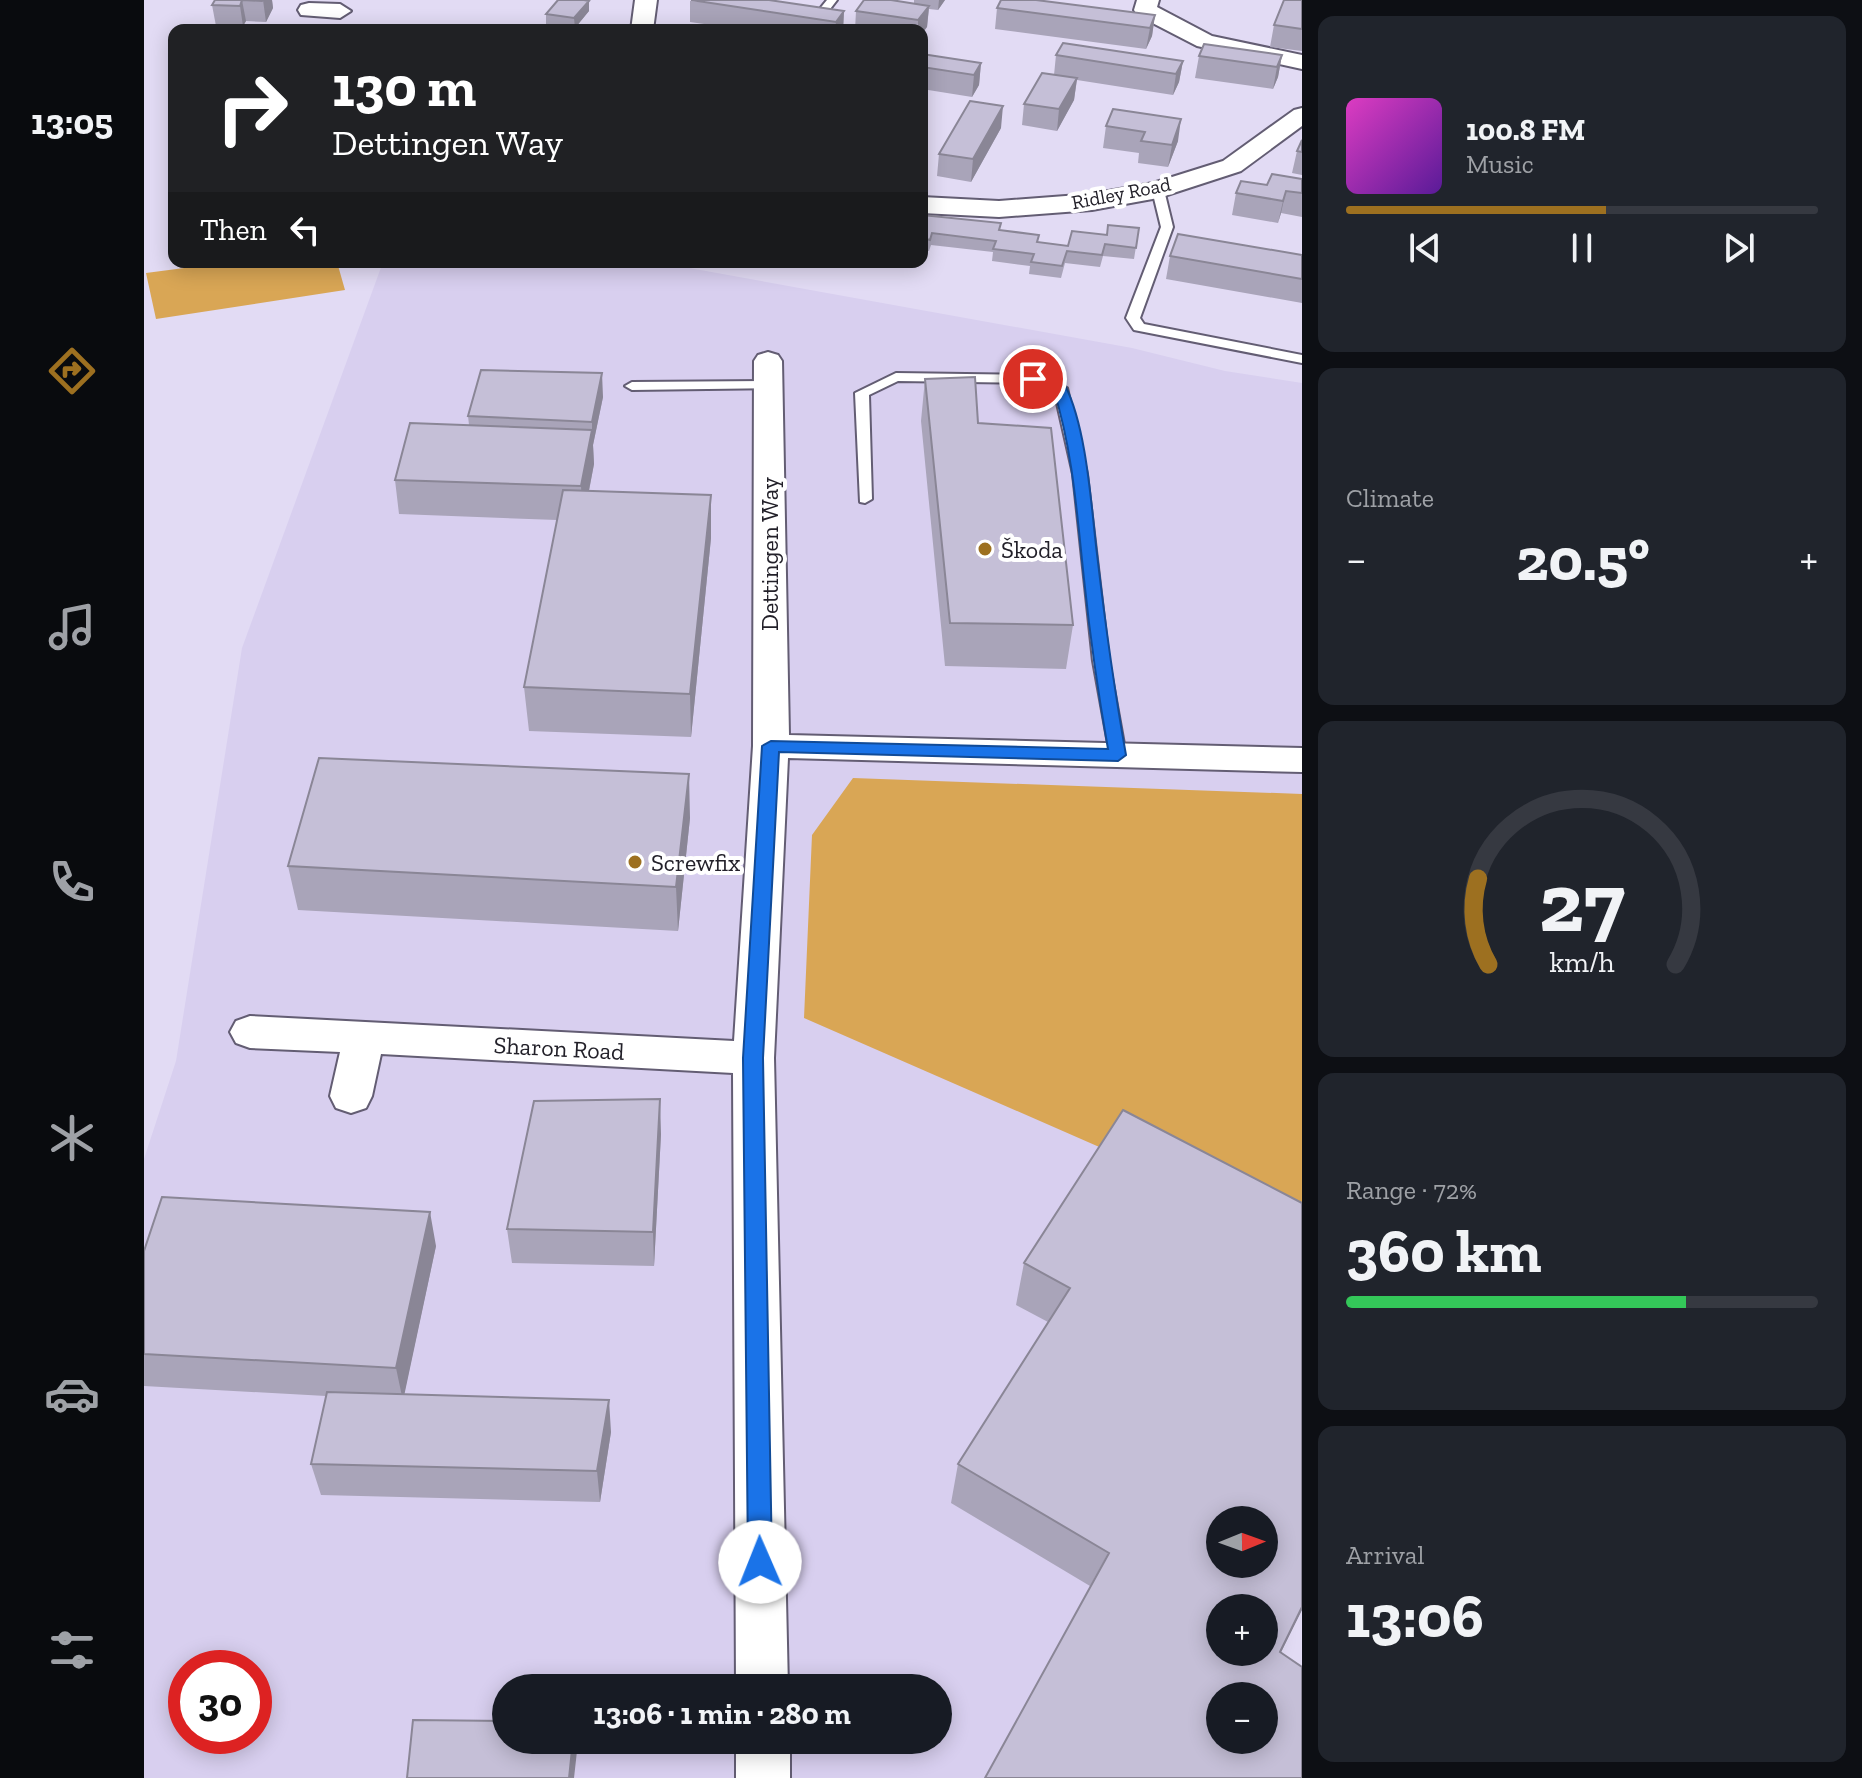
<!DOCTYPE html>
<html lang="en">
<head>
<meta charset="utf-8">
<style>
	body { margin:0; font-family:"Zilla Slab",serif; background:#20242c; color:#f1f3f6; height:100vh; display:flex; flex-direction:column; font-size:30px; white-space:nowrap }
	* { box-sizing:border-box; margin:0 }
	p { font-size:26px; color:#9ea1a6 }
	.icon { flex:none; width:44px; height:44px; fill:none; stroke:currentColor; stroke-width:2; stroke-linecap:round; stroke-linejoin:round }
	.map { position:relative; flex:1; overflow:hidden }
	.drawer { display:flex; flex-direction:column; gap:16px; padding:16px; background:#0d0f14; width:560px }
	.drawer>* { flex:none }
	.top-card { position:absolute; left:24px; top:24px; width:760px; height:244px; border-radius:16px; box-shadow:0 4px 20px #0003; background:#202124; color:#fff; overflow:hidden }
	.needle { width:52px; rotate:89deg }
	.fabs { position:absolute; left:1062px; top:1506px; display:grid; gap:16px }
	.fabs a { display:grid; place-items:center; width:72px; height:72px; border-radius:50%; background:#171b24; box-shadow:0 4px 20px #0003; font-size:40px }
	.speed { position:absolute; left:24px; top:1650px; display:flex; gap:16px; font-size:40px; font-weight:700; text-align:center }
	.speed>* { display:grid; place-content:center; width:104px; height:104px; border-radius:50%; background:#171b24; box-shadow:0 4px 20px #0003; line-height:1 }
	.speed .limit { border:12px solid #d22; background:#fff; color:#111 }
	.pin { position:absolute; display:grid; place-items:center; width:68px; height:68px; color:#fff; margin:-34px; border:4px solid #fff; border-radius:50%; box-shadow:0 2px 8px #0007 }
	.me { position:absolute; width:88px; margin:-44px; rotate:359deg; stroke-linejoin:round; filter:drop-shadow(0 0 6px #0008) }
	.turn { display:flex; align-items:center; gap:28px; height:168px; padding:0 32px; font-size:36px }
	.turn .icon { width:104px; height:104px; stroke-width:2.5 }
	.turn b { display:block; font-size:56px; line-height:68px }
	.then { display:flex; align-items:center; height:76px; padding:0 32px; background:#0003; gap:16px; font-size:30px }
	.big { font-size:60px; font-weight:800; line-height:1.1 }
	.drawer .tile { flex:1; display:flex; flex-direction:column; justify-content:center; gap:12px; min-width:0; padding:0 28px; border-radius:16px; background:#20242c }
	.drawer .dial { align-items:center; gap:0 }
	.dial svg { height:208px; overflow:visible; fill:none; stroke:#363941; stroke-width:7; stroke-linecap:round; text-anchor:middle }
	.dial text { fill:#f1f3f6; stroke:none }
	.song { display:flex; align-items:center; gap:24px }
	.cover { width:96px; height:96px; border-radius:12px; background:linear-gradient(135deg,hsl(310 70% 55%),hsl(270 70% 35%)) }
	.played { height:8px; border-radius:4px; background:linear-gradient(90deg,#9d7020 55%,#363941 55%) }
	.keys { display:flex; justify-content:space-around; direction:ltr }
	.heat { display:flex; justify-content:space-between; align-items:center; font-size:44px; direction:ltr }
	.charge { height:12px; border-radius:6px; background:linear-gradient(90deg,#34c759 72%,#363941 0) }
	.trip { position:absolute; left:348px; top:1674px; width:460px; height:80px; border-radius:40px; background:#171b24; box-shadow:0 4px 20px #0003; font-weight:800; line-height:80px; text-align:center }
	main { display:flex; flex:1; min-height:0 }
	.tab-bar { display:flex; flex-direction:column; width:144px; justify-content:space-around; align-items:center; background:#090b0e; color:#9ea1a6 }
	.tab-bar .icon { width:56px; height:56px }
	.tab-bar .current { color:#9d7020 }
	.tab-bar b { font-size:36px; color:#f1f3f6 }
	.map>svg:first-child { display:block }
	.built { fill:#d8cfef; fill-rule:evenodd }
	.green { fill:#d9a655 }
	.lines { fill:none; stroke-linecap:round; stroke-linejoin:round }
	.lane-casing { stroke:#635d73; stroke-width:4 }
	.street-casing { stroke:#635d73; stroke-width:4 }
	.lane { fill:#fff; fill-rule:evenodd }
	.street { fill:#fff; fill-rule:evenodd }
	.wall { fill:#a9a4b9 }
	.shaded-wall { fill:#8a8696 }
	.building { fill:#c5bfd7; stroke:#8a8696; stroke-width:2; fill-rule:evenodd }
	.route { fill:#1a73e8; stroke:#114b97; stroke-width:2 }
	.poi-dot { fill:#9d7020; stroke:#fff; stroke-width:3 }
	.labels { text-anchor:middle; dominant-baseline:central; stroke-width:8; stroke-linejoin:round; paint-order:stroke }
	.far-street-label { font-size:20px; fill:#222029; stroke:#fff }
	.poi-label { font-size:24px; fill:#222029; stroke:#fff; text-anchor:start }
	.street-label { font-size:24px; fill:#222029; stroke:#fff }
</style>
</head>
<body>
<main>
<nav class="tab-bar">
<b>13:05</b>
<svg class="icon current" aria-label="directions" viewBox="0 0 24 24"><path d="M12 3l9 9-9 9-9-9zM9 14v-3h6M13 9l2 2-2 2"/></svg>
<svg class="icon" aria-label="music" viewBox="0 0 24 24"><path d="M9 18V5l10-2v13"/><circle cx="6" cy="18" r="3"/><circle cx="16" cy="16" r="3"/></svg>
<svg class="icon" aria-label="phone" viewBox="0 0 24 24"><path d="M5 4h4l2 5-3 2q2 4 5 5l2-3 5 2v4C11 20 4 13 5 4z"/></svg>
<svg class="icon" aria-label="climate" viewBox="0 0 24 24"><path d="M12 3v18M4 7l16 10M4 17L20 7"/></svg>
<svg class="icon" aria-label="car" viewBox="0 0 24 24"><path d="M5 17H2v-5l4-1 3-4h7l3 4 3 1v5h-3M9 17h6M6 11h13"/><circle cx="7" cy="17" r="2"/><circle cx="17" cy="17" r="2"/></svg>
<svg class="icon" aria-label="filters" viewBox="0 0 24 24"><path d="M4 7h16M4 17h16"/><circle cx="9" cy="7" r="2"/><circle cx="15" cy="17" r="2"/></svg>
</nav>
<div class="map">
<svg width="1158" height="1778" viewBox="0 0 1158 1778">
	<rect width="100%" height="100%" fill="#e2dbf4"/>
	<path class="built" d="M239,262H512L988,348L1081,371L1158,383V1610L1119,1688L1158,1778H0V1159L32,1061L98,648ZM1076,1520H1120V1564H1076ZM1076,1608H1120V1652H1076ZM42,1668H110V1736H42ZM362,1688H794V1740H362ZM1076,1696H1120V1740H1076Z"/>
	<path class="green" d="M86,262H193L201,290L12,319L2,273Z
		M709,778L1158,794V1253L969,1153L660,1018L668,835Z"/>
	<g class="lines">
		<g class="lane-casing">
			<path id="lane" d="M683,0H693L683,13H675L674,11Z
				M1014,186L1020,190L1029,227L996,318L1000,324L1158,355V363L990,330L982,318L1017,227L1008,190Z
				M752,373L889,375L923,388L943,474L965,661L982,755L980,759H968L966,755L949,661L929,474L910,390L888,383L754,381L725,395L728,499L721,503L716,502L711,393Z
				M624,381L631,385L629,388L488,390L481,386L488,382Z"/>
		</g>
		<g class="street-casing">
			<path id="street" d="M491,0H513L509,30H487Z
				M993,0H1015L1013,7L1068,36L1158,55V69L1053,46L993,15L990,10Z
				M165,3L196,4L207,11L196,18L157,15L154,10L157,5Z
				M1158,108V126L1097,171L1014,198L948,210L855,217L778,213V197L855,201L948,194L1009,183L1079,161L1150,110Z
				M624,352L634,355L638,361L645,735L1158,748V772L644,758L630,1058L644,1688H592L589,1073L237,1054L228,1096L222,1108L207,1113L192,1108L186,1096L196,1052L106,1048L92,1043L86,1032L92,1021L106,1016L590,1041L609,746L610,361L614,355Z
				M592,1740H646V1778H592Z"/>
		</g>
		<use href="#lane" class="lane"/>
		<use href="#street" class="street"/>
	</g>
	<path class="wall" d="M71,0H128L129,8L122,22L102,21L99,26H72L68,5Z
		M770,0H801L794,10L785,9L783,27L778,30H711L712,11L770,3Z
		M1158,0V51L1126,47L1130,25Z
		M445,1V11L431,28L402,25V14Z
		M546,1L700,11L699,30H602L546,22Z
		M853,8L1011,15L1008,36L1002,49L851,29Z
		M778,54L837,63L835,85L828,97L778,89Z
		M912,55L1039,61L1035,82L1029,95L933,80L930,100L913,131L878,125L880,104L910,75Z
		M1138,55L1134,77L1129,89L1051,78L1055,56Z
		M969,109L1034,141L1024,167L994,163L995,153L959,148L962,126Z
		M857,128L827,182L793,176L795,154Z
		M1158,140V175L1148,173L1153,151Z
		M1158,179V217L1137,213L1134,223L1088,215L1092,193Z
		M778,215L856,230L894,242L924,246L963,235L995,228L990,259L959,256L956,267L921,263L917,278L885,274L886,266L848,261L849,252L787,245L785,251L778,250Z
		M1158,255V303L1022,279L1026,256Z
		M781,379L834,423L929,625L922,669L801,666L777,421Z
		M459,397L449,445L450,464L445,491L567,495V538L547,737L385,731L380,687L413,520L255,514L251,480L325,425L324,416Z
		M546,818L534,931L154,910L144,866Z
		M517,1134L510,1266L368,1263L363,1229Z
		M1158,1203L946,1586L807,1503L814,1464L904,1322L872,1305L880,1263Z
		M292,1246L260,1394L467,1432L456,1502L177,1495L167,1464L182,1396L0,1386V1251Z"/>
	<path class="shaded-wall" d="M98,0L102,21L99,26L96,6Z
		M119,0H128L129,8L122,22Z
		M795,0H801L794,10Z
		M445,1V11L431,28L430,18Z
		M785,6L783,27L778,34V30H774V20Z
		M700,11L699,30H691L692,22Z
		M1011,15L1008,36L1002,49L1006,28Z
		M1138,55L1134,77L1129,89L1133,67Z
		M1039,61L1035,82L1029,95L1032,74Z
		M837,63L835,85L828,97L830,75Z
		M933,78L930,100L913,131L915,109Z
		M859,106L857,128L827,182L829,159Z
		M1037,119L1034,141L1024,167L1028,145Z
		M1142,191L1137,213L1134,223L1139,201Z
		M458,373L459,397L449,445L450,464L439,521L437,486L448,430V422Z
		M567,495V538L547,737L546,694Z
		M545,774L546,818L534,931L532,887Z
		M516,1099L517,1134L510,1266L509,1232Z
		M286,1212L292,1246L259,1401L252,1368Z
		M465,1400L467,1432L456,1502L453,1471Z
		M1158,1607V1610L1119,1688Z
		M429,1740H434V1742L430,1778H425Z"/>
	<path class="building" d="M71,0H119L118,1L98,0L96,6L68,5Z
		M414,0H440L445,1L430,18L402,14Z
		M547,0H625L700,11L692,22Z
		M720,0H747L785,6L774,20L712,11Z
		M857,0H892L1011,15L1006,28L853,8Z
		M1140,0H1158V29L1130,25Z
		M411,26L435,30H407Z
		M919,43L1039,61L1032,74L912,55Z
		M1060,44L1138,55L1133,67L1055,56Z
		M778,54L837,63L830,75L778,67Z
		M898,73L933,78L915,109L880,104Z
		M826,101L859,106L829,159L795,154Z
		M969,109L1037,119L1028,145L997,141L1001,132L962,126Z
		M1158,140V152L1153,151Z
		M1128,174L1158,179V193L1142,191L1139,201L1092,193L1097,181L1123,185Z
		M778,215L857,223L855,230L895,235L893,242L924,246L928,231L963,235L964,225L995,228L992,248L961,244L958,255L923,251L918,266L887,262L890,254L849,249L852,241L788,233L786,240L778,238Z
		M1034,234L1158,255V279L1026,256Z
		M337,370L458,373L448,422L324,416Z
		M831,377L834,423L907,428L929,625L806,623L781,379Z
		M266,423L448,430L437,486L251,480Z
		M419,490L567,495L546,694L380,687Z
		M175,758L545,774L532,887L144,866Z
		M516,1099L509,1232L363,1229L390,1101Z
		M979,1110L1158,1203V1607L1136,1652L1158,1667V1778H841L965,1553L814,1464L926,1288L880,1263ZM1076,1520H1120V1564H1076ZM1076,1608H1120V1652H1076ZM1076,1696H1120V1740H1076Z
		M18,1197L286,1212L252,1368L0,1354V1251Z
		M183,1392L465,1400L453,1471L167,1464Z
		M269,1720L362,1721V1740H429L425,1778H263Z"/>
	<path class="route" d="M889,375L921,385C943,429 947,505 953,554C961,622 970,688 982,755L974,761L635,752L619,1058L628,1562L625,1570L616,1573L608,1570L604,1562L599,1058L618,746L627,741L964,749C954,693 946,636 940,579C933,515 929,452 910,391L884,382L882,379Z"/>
	<g class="poi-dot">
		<circle cx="841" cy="549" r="8"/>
		<circle cx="491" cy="862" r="8"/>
	</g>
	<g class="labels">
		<g class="far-street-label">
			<text transform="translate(977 193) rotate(-11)">Ridley Road</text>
		</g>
		<g class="poi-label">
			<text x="857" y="549">Škoda</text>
			<text x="507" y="862">Screwfix</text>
		</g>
		<g class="street-label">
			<text transform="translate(625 554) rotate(-90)">Dettingen Way</text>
			<text transform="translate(415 1048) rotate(3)">Sharon Road</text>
		</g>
	</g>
</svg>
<div class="fabs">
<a><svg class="needle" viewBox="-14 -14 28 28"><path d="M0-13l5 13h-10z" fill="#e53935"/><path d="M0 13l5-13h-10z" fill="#9ea1a6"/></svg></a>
<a>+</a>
<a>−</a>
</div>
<div class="speed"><div class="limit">30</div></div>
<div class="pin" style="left:889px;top:379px;background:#d93025"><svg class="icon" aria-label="arrive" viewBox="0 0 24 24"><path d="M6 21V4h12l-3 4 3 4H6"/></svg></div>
<svg class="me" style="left:616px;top:1562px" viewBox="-20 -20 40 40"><circle r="19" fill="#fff"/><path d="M0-13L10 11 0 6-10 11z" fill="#1a73e8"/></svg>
<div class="trip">13:06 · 1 min · 280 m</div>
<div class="top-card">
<div class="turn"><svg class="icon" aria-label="right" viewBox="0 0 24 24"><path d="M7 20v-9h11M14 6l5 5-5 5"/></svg><div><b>130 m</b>Dettingen Way</div></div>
<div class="then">Then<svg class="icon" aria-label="left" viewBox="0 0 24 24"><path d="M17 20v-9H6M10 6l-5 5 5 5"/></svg></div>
</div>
</div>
<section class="drawer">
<div class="tile">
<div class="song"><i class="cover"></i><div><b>100.8 FM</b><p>Music</p></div></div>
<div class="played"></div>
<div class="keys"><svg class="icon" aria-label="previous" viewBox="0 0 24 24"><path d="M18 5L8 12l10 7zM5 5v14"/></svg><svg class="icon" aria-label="pause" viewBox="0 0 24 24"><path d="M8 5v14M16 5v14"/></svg><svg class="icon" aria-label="next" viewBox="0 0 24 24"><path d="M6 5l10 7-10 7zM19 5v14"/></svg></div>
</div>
<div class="tile"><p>Climate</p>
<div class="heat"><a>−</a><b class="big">20.5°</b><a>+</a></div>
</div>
<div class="tile dial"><svg viewBox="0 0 100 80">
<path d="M14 69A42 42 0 1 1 86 69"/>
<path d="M14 69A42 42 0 0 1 10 36" stroke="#9d7020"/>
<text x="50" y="56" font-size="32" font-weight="700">27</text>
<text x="50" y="72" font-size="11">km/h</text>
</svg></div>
<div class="tile"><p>Range · 72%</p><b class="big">360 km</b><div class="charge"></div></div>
<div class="tile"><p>Arrival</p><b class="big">13:06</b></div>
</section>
</main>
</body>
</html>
